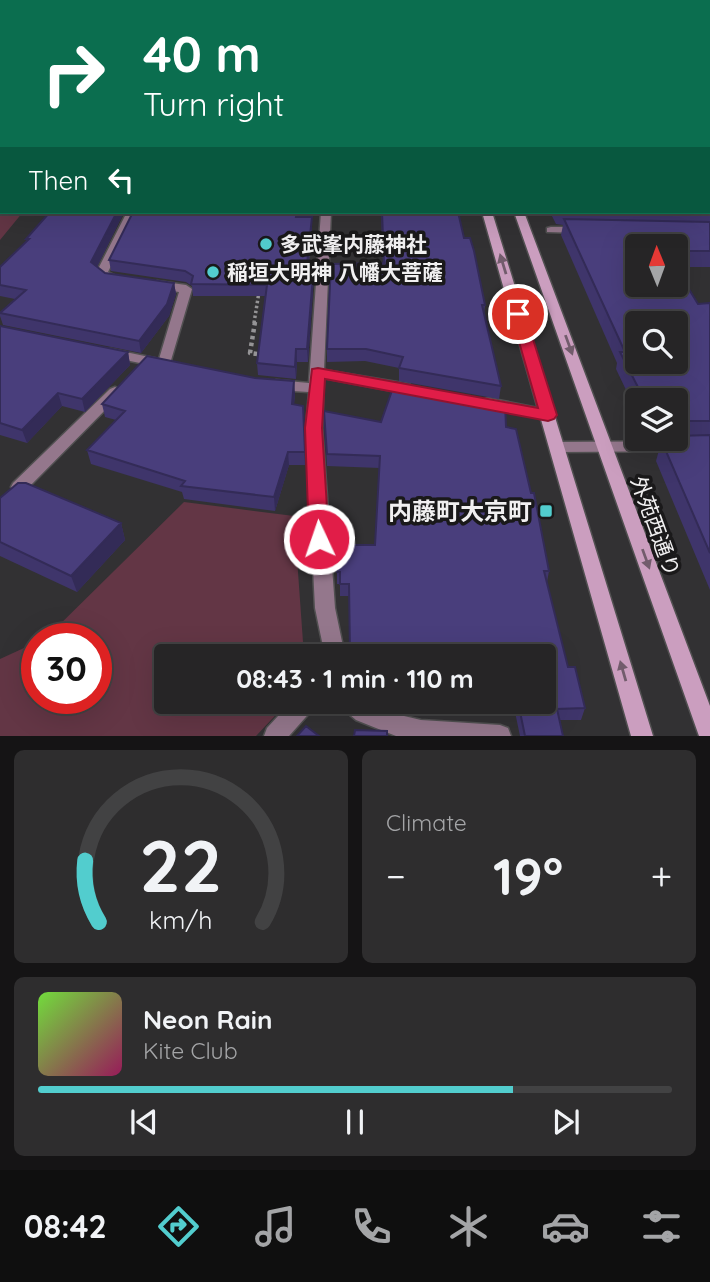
<!DOCTYPE html>
<html lang="en">
<head>
<meta charset="utf-8">
<style>
	body { margin:0; font-family:Quicksand,"Noto Sans JP",sans-serif; background:#2e2d2e; color:#f1f3f6; height:100vh; display:flex; flex-direction:column; font-size:26px; white-space:nowrap }
	* { box-sizing:border-box; margin:0 }
	p { font-size:23px; color:#a4a5a7 }
	.icon { flex:none; width:38px; height:38px; fill:none; stroke:currentColor; stroke-width:2; stroke-linecap:round; stroke-linejoin:round }
	.map { position:relative; height:736px; overflow:hidden }
	.sheet { display:flex; flex-direction:column; gap:14px; padding:14px; background:#151415; flex:1 }
	.sheet>* { flex:none }
	.top-card { position:absolute; left:0px; top:0px; width:710px; height:214px; box-shadow:0 7px 28px #0002,0 0 0 2px #424243; background:#0b6e4f; color:#fff; overflow:hidden }
	.needle { width:46px; rotate:359deg }
	.controls { position:absolute; left:625px; top:234px; display:grid; gap:14px }
	.controls a { display:grid; place-items:center; width:63px; height:63px; border-radius:7px; background:#262526; box-shadow:0 7px 28px #0002,0 0 0 2px #424243; font-size:35px }
	.speed { position:absolute; left:21px; top:623px; display:flex; gap:14px; font-size:35px; font-weight:700; text-align:center }
	.speed>* { display:grid; place-content:center; width:91px; height:91px; border-radius:50%; background:#262526; box-shadow:0 7px 28px #0002,0 0 0 2px #424243; line-height:1 }
	.speed .limit { border:10px solid #d22; background:#fff; color:#111 }
	.pin { position:absolute; display:grid; place-items:center; width:60px; height:60px; color:#fff; margin:-30px; border:4px solid #fff; border-radius:50%; box-shadow:0 2px 7px #0007 }
	.me { position:absolute; width:77px; margin:-38px; rotate:357deg; stroke-linejoin:round; filter:drop-shadow(0 0 5px #0008) }
	.turn { display:flex; align-items:center; gap:24px; height:147px; padding:0 28px; font-size:32px }
	.turn .icon { width:91px; height:91px; stroke-width:2.5 }
	.turn b { display:block; font-size:49px; line-height:60px }
	.then { display:flex; align-items:center; height:66px; padding:0 28px; background:#0003; gap:14px; font-size:26px }
	.big { font-size:52px; font-weight:800; line-height:1.1 }
	.sheet .tile { flex:1; display:flex; flex-direction:column; justify-content:center; gap:10px; min-width:0; padding:0 24px; border-radius:10px; background:#2e2d2e }
	.sheet .dial { align-items:center; gap:0 }
	.dial svg { height:182px; overflow:visible; fill:none; stroke:#424243; stroke-width:7; stroke-linecap:round; text-anchor:middle }
	.dial text { fill:#f1f3f6; stroke:none }
	.song { display:flex; align-items:center; gap:21px }
	.cover { width:84px; height:84px; border-radius:10px; background:linear-gradient(135deg,hsl(100 70% 55%),hsl(330 70% 35%)) }
	.played { height:7px; border-radius:4px; background:linear-gradient(90deg,#52cdce 75%,#424243 75%) }
	.keys { display:flex; justify-content:space-around; direction:ltr }
	.heat { display:flex; justify-content:space-between; align-items:center; font-size:38px; direction:ltr }
	.sheet .tiles { flex:1; display:grid; gap:14px; grid-template-columns:1fr 1fr }
	.tile:last-child { grid-column:span 2 }
	.trip { position:absolute; left:154px; top:644px; width:402px; height:70px; border-radius:7px; background:#262526; box-shadow:0 7px 28px #0002,0 0 0 2px #424243; font-weight:800; line-height:70px; text-align:center }
	.tab-bar { display:flex; height:112px; justify-content:space-around; align-items:center; background:#0f0f0f; color:#a4a5a7 }
	.tab-bar .icon { width:49px; height:49px }
	.tab-bar .on { color:#52cdce }
	.tab-bar b { font-size:32px; color:#f1f3f6 }
	.map>svg:first-child { display:block }
	.green { fill:#633645 }
	.lines { fill:none; stroke-linecap:round; stroke-linejoin:round }
	.service-casing { stroke:#515051; stroke-width:3 }
	.minor-casing { stroke:#515051; stroke-width:3 }
	.secondary-casing { stroke:#515051; stroke-width:3 }
	.path-far2 { stroke:#959496; stroke-width:2; stroke-dasharray:2 2; stroke-linecap:butt }
	.path-far1 { stroke:#959496; stroke-width:3.5; stroke-dasharray:2.5 2.5; stroke-linecap:butt }
	.path { stroke:#959496; stroke-width:4.5; stroke-dasharray:3.5 3.5; stroke-linecap:butt }
	.service { fill:#94778c; fill-rule:evenodd }
	.minor { fill:#94778c; fill-rule:evenodd }
	.secondary { fill:#cb9ebf; fill-rule:evenodd }
	.wall { fill:#3f356b }
	.shaded-wall { fill:#332b57 }
	.building { fill:#493e7c; stroke:#332b57; stroke-width:2; fill-rule:evenodd }
	.oneway { fill:#725c6c }
	.route { fill:#e11d48; stroke:#92132f; stroke-width:2 }
	.poi-dot { fill:#52cdce; stroke:#1a191a; stroke-width:2.5 }
	.labels { text-anchor:middle; dominant-baseline:central; stroke-width:7; stroke-linejoin:round; paint-order:stroke }
	.poi-label { font-size:21px; font-weight:bold; fill:#f1f0f1; stroke:#1a191a; text-anchor:start }
	.street-label { font-size:21px; fill:#f1f0f1; stroke:#1a191a }
	.near-poi-label { font-size:24px; font-weight:bold; fill:#f1f0f1; stroke:#1a191a; text-anchor:end }
</style>
</head>
<body>
<div class="map">
<svg width="710" height="736" viewBox="0 0 710 736">
	<rect width="100%" height="100%" fill="#323133"/>
	<path class="green" d="M0,0H202L2,2V212H23L0,240Z
		M184,502L294,516L304,656H166V702H288L256,736H0V659L37,642V698H96V639H45Z"/>
	<g class="lines">
		<g class="service-casing">
			<path id="service" d="M551,227H581L586,230L581,233L547,232V228Z
				M115,387L120,389L122,392L120,395L25,491L19,493L13,491L11,487L13,483L110,389Z
				M291,702H316L313,709L289,736H264L267,728Z"/>
		</g>
		<g class="minor-casing">
			<path id="minor" d="M127,212H137L108,272L122,279L116,283L104,281L96,273Z
				M321,212H331L324,370L409,384L416,389L409,394L324,378L322,428L335,608L345,656H325L315,608L306,428L309,392L276,390L269,385L276,380L309,383Z
				M157,281L186,285L192,289L169,367L164,368L106,356L104,353L106,350L111,349L159,359L179,292L153,288L151,285Z
				M488,398L548,410L556,415L548,420L483,406L481,403L483,400Z
				M710,441V451L558,452L552,451L550,447L552,443L558,442Z
				M340,702H367L383,711L421,720L500,725L508,728L511,736H396L356,720L343,709Z"/>
		</g>
		<g class="secondary-casing">
			<path id="secondary" d="M428,0H434V2H428Z
				M482,212H492L653,736H631Z
				M514,212H524L710,706V736H699Z"/>
		</g>
		<path class="path-far2" d="M137,0H171"/>
		<path class="path-far1" d="M254,323L259,292"/>
		<path class="path" d="M255,322L250,353L264,355"/>
		<use href="#service" class="service"/>
		<use href="#minor" class="minor"/>
		<use href="#secondary" class="secondary"/>
	</g>
	<path class="wall" d="M451,0H710V267H676V247H637L698,304L710,303V590L656,461L662,439H676V401H637V413L616,369L617,363L561,235L563,225L556,224L550,212H709V2H452Z
		M124,212L97,267L105,273L174,283L176,294L169,316L141,353L3,325L0,316V312L15,299L0,296V267L27,241L26,239Z
		M133,212H299L298,217L312,227L309,264L314,275L308,362H297L296,379L258,375L257,363L265,296H193L192,286L186,282L111,271L109,260Z
		M381,212H458L464,238L485,305L484,314L501,386L499,399L399,381V368L365,361L327,362V349L383,263Z
		M0,326L128,352L130,365L85,412L62,406L27,443L0,435Z
		M295,394L294,404L303,406L305,465H289L275,511L184,499L182,492L91,464L87,450L116,420L105,417L102,404Z
		M324,411L381,422L506,427L531,493L549,571L547,582L568,667L585,708L581,720H560L563,736H520L515,712H505L503,702H544V656H350L349,596H340V584H337V545H375L380,468L327,466Z
		M0,498L121,523L125,540L77,592L0,556Z"/>
	<path class="shaded-wall" d="M117,212H124L93,274L91,262Z
		M312,217V227L307,275V264Z
		M314,264V275L308,362L307,349Z
		M174,283L176,294L169,316L141,353L139,341Z
		M296,349L297,362L296,379L295,367Z
		M128,352L130,365L85,412L82,399Z
		M294,381L295,394L293,417L292,404Z
		M58,393L62,406L27,443L22,430Z
		M288,452L289,465L275,511L274,497Z
		M121,523L125,540L77,592L71,576Z"/>
	<path class="building" d="M0,0H60L56,2H2V4H0Z
		M195,0H406L407,2H194Z
		M457,0H710V212H709V2H458Z
		M50,212H117L91,262L105,273L174,283L167,304L139,341L0,313L26,290L0,285V267L29,239H26Z
		M133,212H297L296,217H312L307,264H314L307,349H296L295,367L257,363L267,285L191,284L193,276L185,271L109,260Z
		M382,212H458L464,238H470L474,251L485,305H482L501,386L399,368L403,357L366,349H327L331,264L384,263Z
		M564,219L710,222V251H676V247H637V285H676V268L698,304L710,303V421H676V401H645L620,352H625ZM637,324H676V362H637Z
		M0,326L128,352L82,399L58,393L22,430L0,423Z
		M147,356L255,378L294,381L292,404L303,406L305,452H288L274,497L181,486L185,481L87,450L125,411L102,404Z
		M395,382L505,403L506,427L516,429L531,493H534L549,571H544L568,667H575L585,708L557,709L563,736H525L518,702H544V656H368L367,652L350,653L349,584H340V572H337V545H375L380,456L327,454L324,411L381,422Z
		M710,435V553L662,442H667L665,439H676V436Z
		M18,483H26L121,523L71,576L0,542V498Z
		M306,726L319,736H297Z
		M355,730L387,731V736H354Z"/>
	<defs><path id="oneway-solid" d="M-6-.8H1V-3.2L6.5 0L1 3.2V.8H-6Z" transform="scale(1.75)"/></defs>
	<g class="oneway">
		<use href="#oneway-solid" transform="translate(503 264) rotate(-107)"/>
		<use href="#oneway-solid" transform="translate(569 345) rotate(70)"/>
		<use href="#oneway-solid" transform="translate(646 559) rotate(70)"/>
		<use href="#oneway-solid" transform="translate(623 671) rotate(-106)"/>
	</g>
	<path class="route" d="M518,310L525,314L557,415L554,419L548,421L325,379L322,428L329,539L326,545L319,547L312,545L309,539L305,428L312,369L318,368L538,408L511,314Z"/>
	<g class="poi-dot">
		<circle cx="266" cy="244" r="7"/>
		<circle cx="213" cy="272" r="7"/>
		<rect x="539" y="504" width="14" height="14" rx="3.5"/>
	</g>
	<g class="labels">
		<g class="poi-label">
			<text x="280" y="244">多武峯内藤神社</text>
			<text x="227" y="272">稲垣大明神 八幡大菩薩</text>
		</g>
		<g class="street-label">
			<text transform="translate(656 526) rotate(70)">外苑西通り</text>
		</g>
		<g class="near-poi-label">
			<text x="532" y="511">内藤町大京町</text>
		</g>
	</g>
</svg>
<div class="controls">
<a><svg class="needle" viewBox="-14 -14 28 28"><path d="M0-13l5 13h-10z" fill="#e53935"/><path d="M0 13l5-13h-10z" fill="#a4a5a7"/></svg></a>
<a><svg class="icon" aria-label="search" viewBox="0 0 24 24"><circle cx="10" cy="10" r="6"/><path d="M15 15l6 6"/></svg></a>
<a><svg class="icon" aria-label="layers" viewBox="0 0 24 24"><path d="M12 4l9 5-9 5-9-5zM3 14l9 5 9-5"/></svg></a>
</div>
<div class="speed"><div class="limit">30</div></div>
<div class="pin" style="left:518px;top:314px;background:#d93025"><svg class="icon" aria-label="arrive" viewBox="0 0 24 24"><path d="M6 21V4h12l-3 4 3 4H6"/></svg></div>
<svg class="me" style="left:319px;top:539px" viewBox="-20 -20 40 40"><circle r="17" fill="#e11d48" stroke="#fff" stroke-width="3"/><path d="M0-11L8 9 0 5-8 9z" fill="#fff"/></svg>
<div class="trip">08:43 · 1 min · 110 m</div>
<div class="top-card">
<div class="turn"><svg class="icon" aria-label="right" viewBox="0 0 24 24"><path d="M7 20v-9h11M14 6l5 5-5 5"/></svg><div><b>40 m</b>Turn right</div></div>
<div class="then">Then<svg class="icon" aria-label="left" viewBox="0 0 24 24"><path d="M17 20v-9H6M10 6l-5 5 5 5"/></svg></div>
</div>
</div>
<section class="sheet">
<div class="tiles">
<div class="tile dial"><svg viewBox="0 0 100 80">
<path d="M14 69A42 42 0 1 1 86 69"/>
<path d="M14 69A42 42 0 0 1 8 42" stroke="#52cdce"/>
<text x="50" y="56" font-size="32" font-weight="700">22</text>
<text x="50" y="72" font-size="11">km/h</text>
</svg></div>
<div class="tile"><p>Climate</p>
<div class="heat"><a>−</a><b class="big">19°</b><a>+</a></div>
</div>
<div class="tile">
<div class="song"><i class="cover"></i><div><b>Neon Rain</b><p>Kite Club</p></div></div>
<div class="played"></div>
<div class="keys"><svg class="icon" aria-label="previous" viewBox="0 0 24 24"><path d="M18 5L8 12l10 7zM5 5v14"/></svg><svg class="icon" aria-label="pause" viewBox="0 0 24 24"><path d="M8 5v14M16 5v14"/></svg><svg class="icon" aria-label="next" viewBox="0 0 24 24"><path d="M6 5l10 7-10 7zM19 5v14"/></svg></div>
</div>
</div>
</section>
<nav class="tab-bar">
<b>08:42</b>
<svg class="icon on" aria-label="directions" viewBox="0 0 24 24"><path d="M12 3l9 9-9 9-9-9zM9 14v-3h6M13 9l2 2-2 2"/></svg>
<svg class="icon" aria-label="music" viewBox="0 0 24 24"><path d="M9 18V5l10-2v13"/><circle cx="6" cy="18" r="3"/><circle cx="16" cy="16" r="3"/></svg>
<svg class="icon" aria-label="phone" viewBox="0 0 24 24"><path d="M5 4h4l2 5-3 2q2 4 5 5l2-3 5 2v4C11 20 4 13 5 4z"/></svg>
<svg class="icon" aria-label="climate" viewBox="0 0 24 24"><path d="M12 3v18M4 7l16 10M4 17L20 7"/></svg>
<svg class="icon" aria-label="car" viewBox="0 0 24 24"><path d="M5 17H2v-5l4-1 3-4h7l3 4 3 1v5h-3M9 17h6M6 11h13"/><circle cx="7" cy="17" r="2"/><circle cx="17" cy="17" r="2"/></svg>
<svg class="icon" aria-label="filters" viewBox="0 0 24 24"><path d="M4 7h16M4 17h16"/><circle cx="9" cy="7" r="2"/><circle cx="15" cy="17" r="2"/></svg>
</nav>
</body>
</html>
